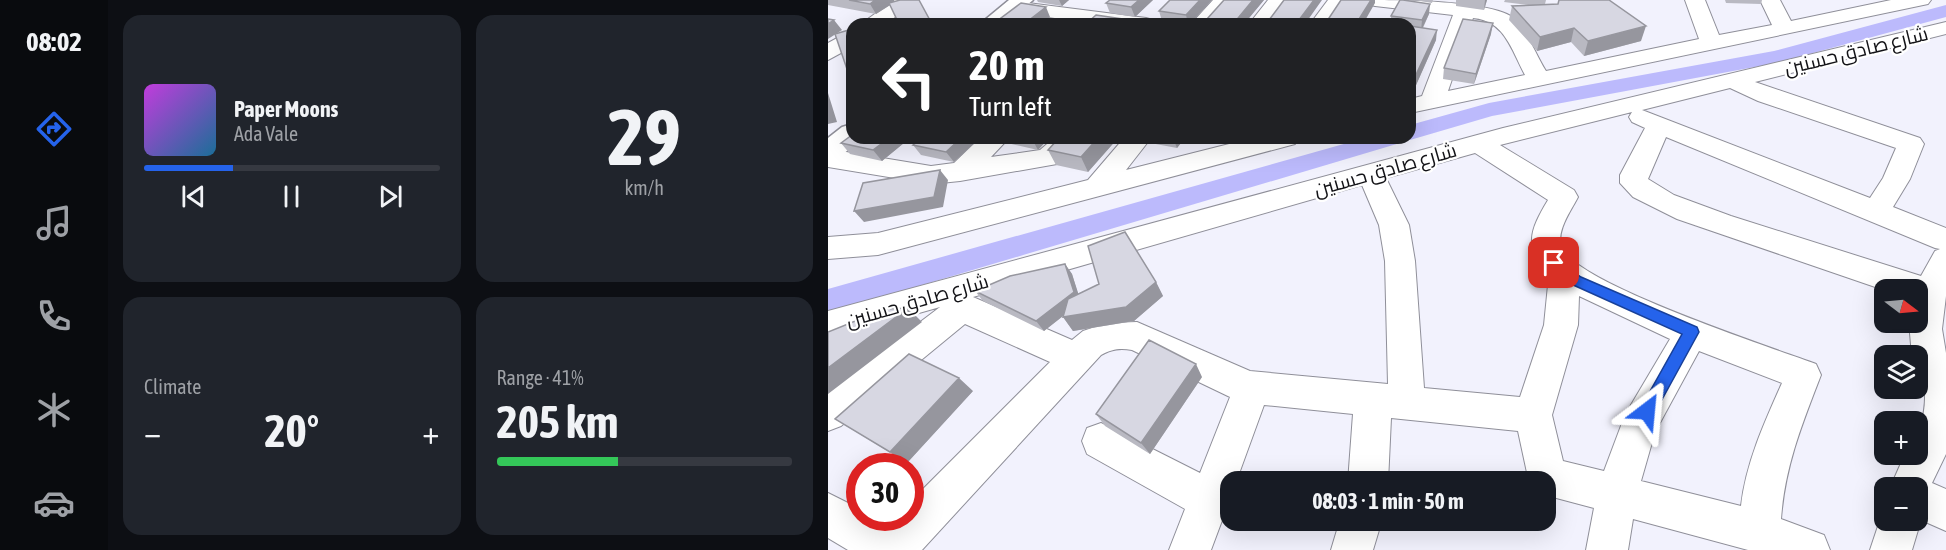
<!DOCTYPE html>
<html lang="en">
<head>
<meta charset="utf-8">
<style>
	body { margin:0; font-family:"Asap Condensed",Cairo,sans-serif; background:#20242c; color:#f1f3f6; height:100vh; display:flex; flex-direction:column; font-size:22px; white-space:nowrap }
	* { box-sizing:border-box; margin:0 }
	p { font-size:20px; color:#9ea1a6 }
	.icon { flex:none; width:33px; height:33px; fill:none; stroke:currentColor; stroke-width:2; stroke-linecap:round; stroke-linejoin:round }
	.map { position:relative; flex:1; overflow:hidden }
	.details { display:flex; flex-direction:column; gap:15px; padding:15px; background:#0d0f14; width:720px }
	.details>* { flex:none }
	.top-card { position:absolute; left:18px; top:18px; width:570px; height:126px; border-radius:18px; box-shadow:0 6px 24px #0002; background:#202124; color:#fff; overflow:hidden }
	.needle { width:39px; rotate:106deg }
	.controls { position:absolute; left:1046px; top:279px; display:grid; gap:12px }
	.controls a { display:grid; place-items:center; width:54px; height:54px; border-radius:12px; background:#171b24; box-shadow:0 6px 24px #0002; font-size:30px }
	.speed { position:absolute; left:18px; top:453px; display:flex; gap:12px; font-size:30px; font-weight:700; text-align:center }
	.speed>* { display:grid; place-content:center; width:78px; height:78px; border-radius:50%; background:#171b24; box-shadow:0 6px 24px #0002; line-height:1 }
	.speed .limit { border:9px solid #d22; background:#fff; color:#111 }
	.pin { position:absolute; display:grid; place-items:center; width:51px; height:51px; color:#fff; margin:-26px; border-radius:12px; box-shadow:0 3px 9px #0006 }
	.me { position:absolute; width:66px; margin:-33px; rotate:29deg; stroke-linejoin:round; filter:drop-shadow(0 0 4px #0008) }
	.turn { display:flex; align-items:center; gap:21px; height:126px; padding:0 24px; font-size:27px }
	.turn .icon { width:78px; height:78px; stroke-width:2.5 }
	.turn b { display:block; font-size:42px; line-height:51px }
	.big { font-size:45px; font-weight:700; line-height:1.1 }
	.details .widget { flex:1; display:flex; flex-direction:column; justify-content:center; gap:9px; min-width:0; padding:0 21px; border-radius:18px; background:#20242c }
	.details .dial { align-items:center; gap:0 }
	.dial b { font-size:78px; line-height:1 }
	.song { display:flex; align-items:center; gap:18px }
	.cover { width:72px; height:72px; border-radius:9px; background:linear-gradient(135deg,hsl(290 70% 55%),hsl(200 70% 35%)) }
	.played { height:6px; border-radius:3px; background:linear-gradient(90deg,#2563eb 30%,#363941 30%) }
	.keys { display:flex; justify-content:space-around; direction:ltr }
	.heat { display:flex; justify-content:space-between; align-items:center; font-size:33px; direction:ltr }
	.charge { height:9px; border-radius:4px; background:linear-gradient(90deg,#34c759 41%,#363941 0) }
	.details .tiles { flex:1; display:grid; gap:15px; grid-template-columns:repeat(2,1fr) }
	.trip { position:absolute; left:392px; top:471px; width:336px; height:60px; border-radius:18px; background:#171b24; box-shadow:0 6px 24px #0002; font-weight:700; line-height:60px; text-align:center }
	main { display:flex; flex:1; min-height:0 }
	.tabs { display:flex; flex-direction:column; width:108px; justify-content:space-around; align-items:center; background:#090b0e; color:#9ea1a6 }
	.tabs .icon { width:42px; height:42px }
	.tabs .current { color:#2563eb }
	.tabs b { font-size:27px; color:#f1f3f6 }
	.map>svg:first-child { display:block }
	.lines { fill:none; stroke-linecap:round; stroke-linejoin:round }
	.canal { fill:#bcbafc; fill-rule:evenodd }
	.minor-casing { stroke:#8f8f99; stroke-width:2 }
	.major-casing { stroke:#8f8f99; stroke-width:3 }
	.minor { fill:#fff; fill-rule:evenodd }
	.major { fill:#fff; fill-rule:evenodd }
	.wall { fill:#b9b9c2 }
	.shaded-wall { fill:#96969e }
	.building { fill:#d7d7e2; stroke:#96969e; stroke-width:1.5 }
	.route { fill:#2563eb; stroke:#184099; stroke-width:1.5 }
	.labels { text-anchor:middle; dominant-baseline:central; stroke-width:4.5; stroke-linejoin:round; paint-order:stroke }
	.street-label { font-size:20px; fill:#131317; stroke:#fff }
</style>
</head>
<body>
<main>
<nav class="tabs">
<b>08:02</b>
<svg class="icon current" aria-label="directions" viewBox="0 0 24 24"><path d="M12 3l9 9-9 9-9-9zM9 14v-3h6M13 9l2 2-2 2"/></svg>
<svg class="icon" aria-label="music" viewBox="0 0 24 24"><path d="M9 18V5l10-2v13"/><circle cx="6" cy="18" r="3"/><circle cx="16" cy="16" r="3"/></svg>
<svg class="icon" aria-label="phone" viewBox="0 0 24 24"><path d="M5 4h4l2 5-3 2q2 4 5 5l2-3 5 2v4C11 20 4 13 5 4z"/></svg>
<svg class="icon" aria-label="climate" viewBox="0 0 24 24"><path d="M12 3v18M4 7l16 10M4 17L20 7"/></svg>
<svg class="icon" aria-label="car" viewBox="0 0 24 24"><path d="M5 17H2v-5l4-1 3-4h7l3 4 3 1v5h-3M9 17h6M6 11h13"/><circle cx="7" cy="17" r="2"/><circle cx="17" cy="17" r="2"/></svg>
</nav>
<section class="details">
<div class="tiles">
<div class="widget">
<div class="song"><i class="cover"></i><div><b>Paper Moons</b><p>Ada Vale</p></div></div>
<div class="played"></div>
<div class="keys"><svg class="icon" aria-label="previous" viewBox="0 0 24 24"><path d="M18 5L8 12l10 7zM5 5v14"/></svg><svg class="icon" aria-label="pause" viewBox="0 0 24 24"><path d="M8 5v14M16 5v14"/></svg><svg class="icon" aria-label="next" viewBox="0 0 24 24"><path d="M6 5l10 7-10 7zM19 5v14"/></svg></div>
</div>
<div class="widget dial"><b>29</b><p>km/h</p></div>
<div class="widget"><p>Climate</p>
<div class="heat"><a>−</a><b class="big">20°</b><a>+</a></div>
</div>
<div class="widget"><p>Range · 41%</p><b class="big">205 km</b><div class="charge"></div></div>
</div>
</section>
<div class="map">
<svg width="1118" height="550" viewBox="0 0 1118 550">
	<rect width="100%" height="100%" fill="#f2f2fd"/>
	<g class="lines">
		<path class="canal" d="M1118,5V17L948,63L664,116L582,140L575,139L572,143L0,313V289L537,138H582V125L661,103L946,51Z"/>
		<g class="minor-casing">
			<path id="minor" d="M66,0H89L58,24H33Z
				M385,0H406L385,24H363Z
				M440,0H461L443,24H421Z
				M500,0H520L504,24H482Z
				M537,0C569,0 666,0 687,19C700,33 708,55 718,71L871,39L857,0H877L891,35L944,25L932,0H952L963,21L1063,0H1103L1100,4L582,113V99L594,96L625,15L547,6L540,4ZM645,18C677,21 683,49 697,75L620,91Z
				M185,1L318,18L325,20L329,24H269L178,11L175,7L178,3Z
				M1118,22V34L927,82L1092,138L1096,144L1082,179L1065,207L1118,228V296L1114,329L1118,353V454L1104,483L1118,489V531L1093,520L1084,550H1042L1056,508V520H1089V488H1062L1077,454H1089C1089,434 1097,418 1097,398C1097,383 1089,371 1089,356H1084L1081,322H1089V290H1056L849,219L805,197L792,183V175L817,128L804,122L801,117L804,112L672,145L746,190L750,197C743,211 727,232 734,248C749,284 945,348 988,364L993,375C974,424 957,466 953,519L996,535L1002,550H920L805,519L800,550H758L766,508L717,495V482H701L690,431L563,418L560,482H520L525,414L436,405L408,482H402V499L383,550H341L357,509L259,454L254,441L259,428L273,423L372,473L402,397L304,350C292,348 284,349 273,355L94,550H20L0,538V493L32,509V518H46L59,525L67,518H82V502L222,362L137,324L13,426L0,431V392L112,307L0,339V311L675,128ZM902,88L930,101L1068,148L1055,178L1042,198L814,110ZM838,137L1107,248L1112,249L1107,251L1093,276L903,216L846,195L820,179ZM647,153L720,200C702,230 695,247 721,275L716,325L692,397L596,388L587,261L581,225L558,178ZM534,185L551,225L557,261L560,384L422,371L309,322L279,323L255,331L244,340L145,297ZM751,296L842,339L797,415L776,471L735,461L724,415L750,325ZM871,351L954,383C936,423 918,463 913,506L813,481L827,432Z
				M24,30V47L0,60V43Z
				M152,138H181L163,157L212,150L226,138H254L229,164L132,181L103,184L0,167V149L103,166L126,163Z
				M296,138H323L298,170L425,138H471L467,144L50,255L0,259V237L50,233L260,180Z
				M512,520H554L545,550H503Z"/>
		</g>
		<g class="major-casing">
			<path id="major" d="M181,0H205L177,24H152Z
				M24,124V138L34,139L10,158L0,161V138L14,127Z"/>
		</g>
		<use href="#minor" class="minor"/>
		<use href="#major" class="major"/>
	</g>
	<path class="wall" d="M0,0H66L62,5L48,14L0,5Z
		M209,0H241L234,6L210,2Z
		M325,0L307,17L282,13L278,3Z
		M384,0L362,24H354L334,21L331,11Z
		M396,0H436L416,24H380L379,19Z
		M586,0H605L604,3Z
		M628,0H659L656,10L628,6Z
		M677,0H718L717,4L813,41L756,56L743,42L709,51L681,20L684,6L700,5L676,2Z
		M897,0H934L933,4L898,3Z
		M601,14L595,28L608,40L585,92L582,91V24H563V16Z
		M663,34L646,84L615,79L616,68Z
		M82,138L54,161L22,154L13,143Z
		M93,138H152L126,162L93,155L85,145Z
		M176,138H221L210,150L179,143Z
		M290,138L260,172L228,165L220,150Z
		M316,138H357L349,148L317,142Z
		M237,264L244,274L250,294L328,282L335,296L306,321L245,331L235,317L236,315L216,331L155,301L147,291Z
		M374,377L322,454L277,426L268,414Z
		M145,391L79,463L7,419Z"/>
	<path class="shaded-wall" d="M47,0H66L67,2L48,14L42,4Z
		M231,0H241L234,6Z
		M311,0H325L307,17L303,7Z
		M372,0H384L362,24H360L358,15Z
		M425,0H436L416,24H406V23Z
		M486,0H494L477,24H468Z
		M543,0H547V3L535,24H528Z
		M657,0H659L656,10Z
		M602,4L601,14L593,31L594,20Z
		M218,7L222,17L214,24H196Z
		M295,19L296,24H289Z
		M6,20L14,30L0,39V24Z
		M665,23L663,34L646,84L648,74Z
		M818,26L813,41L756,56L760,41Z
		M746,28L743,42L709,51L712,37Z
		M609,30L608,40L585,92V81Z
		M0,93L9,122L0,124Z
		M61,138H82L54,161L45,150Z
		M133,138H152L126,162L118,152Z
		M205,138H221L210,150L204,139Z
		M270,138H290L260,172L253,157Z
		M345,138H357L349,148Z
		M112,170L120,180L115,207L36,222L26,211Z
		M237,264L244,274L253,302L216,331L208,321Z
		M328,282L335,296L306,321L245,331L235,317Z
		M80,308L94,322L0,394V368Z
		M368,364L374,377L322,454L313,443Z
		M131,378L145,391L79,463L62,452Z"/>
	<path class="building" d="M21,0H47L42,4Z
		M72,0H91L104,24H71L61,3Z
		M282,0H311L303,7L278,3Z
		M342,0H372L358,15L331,11Z
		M396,0H425L406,23L379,19Z
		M456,0H486L468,24H438Z
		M513,0H543L528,24H497Z
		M572,0H575L602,4L594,20L563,16Z
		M731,0H781L818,26L760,41L746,28L712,37L684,6L730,4Z
		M193,3L218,7L196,24H165Z
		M268,15L295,19L289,24H258Z
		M0,19L6,20L0,24Z
		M635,19L665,23L648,74L616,68Z
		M582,26L609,30L585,81H582Z
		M24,29V77L22,78L7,34Z
		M24,135V138H61L45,150L13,143Z
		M93,138H133L118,152L85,145Z
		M231,138H270L253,157L220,150Z
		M112,170L106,197L26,211L35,183Z
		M297,232L328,282L298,307L235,317L240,299L271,284L260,246Z
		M237,264L246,292L208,321L147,291L182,276Z
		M80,308L0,368V332L57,309Z
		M321,340L368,364L313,443L268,414Z
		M81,354L131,378L62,452L7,419Z"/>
	<path class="route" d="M726,258L753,277L869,327L871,332L825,416L819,418L814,416L811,411L854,334L743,284L721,267V260Z"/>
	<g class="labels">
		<g class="street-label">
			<text transform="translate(1028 50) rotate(-14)">شارع صادق حسنين</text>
			<text transform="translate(557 169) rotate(-16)">شارع صادق حسنين</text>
			<text transform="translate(89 300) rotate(-16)">شارع صادق حسنين</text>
		</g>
	</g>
</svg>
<div class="controls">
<a><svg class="needle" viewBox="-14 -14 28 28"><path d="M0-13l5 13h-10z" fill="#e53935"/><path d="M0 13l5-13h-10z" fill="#9ea1a6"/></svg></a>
<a><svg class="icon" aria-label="layers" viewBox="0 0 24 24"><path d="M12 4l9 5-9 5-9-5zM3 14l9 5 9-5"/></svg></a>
<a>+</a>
<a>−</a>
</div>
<div class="speed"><div class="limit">30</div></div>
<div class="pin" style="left:726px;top:263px;background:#d93025"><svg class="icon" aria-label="arrive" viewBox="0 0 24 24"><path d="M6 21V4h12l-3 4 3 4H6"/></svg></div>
<svg class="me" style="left:819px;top:411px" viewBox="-20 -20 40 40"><path d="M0-17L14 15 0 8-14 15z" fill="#2563eb" stroke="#fff" stroke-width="4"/></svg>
<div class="trip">08:03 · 1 min · 50 m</div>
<div class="top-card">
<div class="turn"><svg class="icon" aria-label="left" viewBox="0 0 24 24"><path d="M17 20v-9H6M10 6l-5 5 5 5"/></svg><div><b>20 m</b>Turn left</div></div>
</div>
</div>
</main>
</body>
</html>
